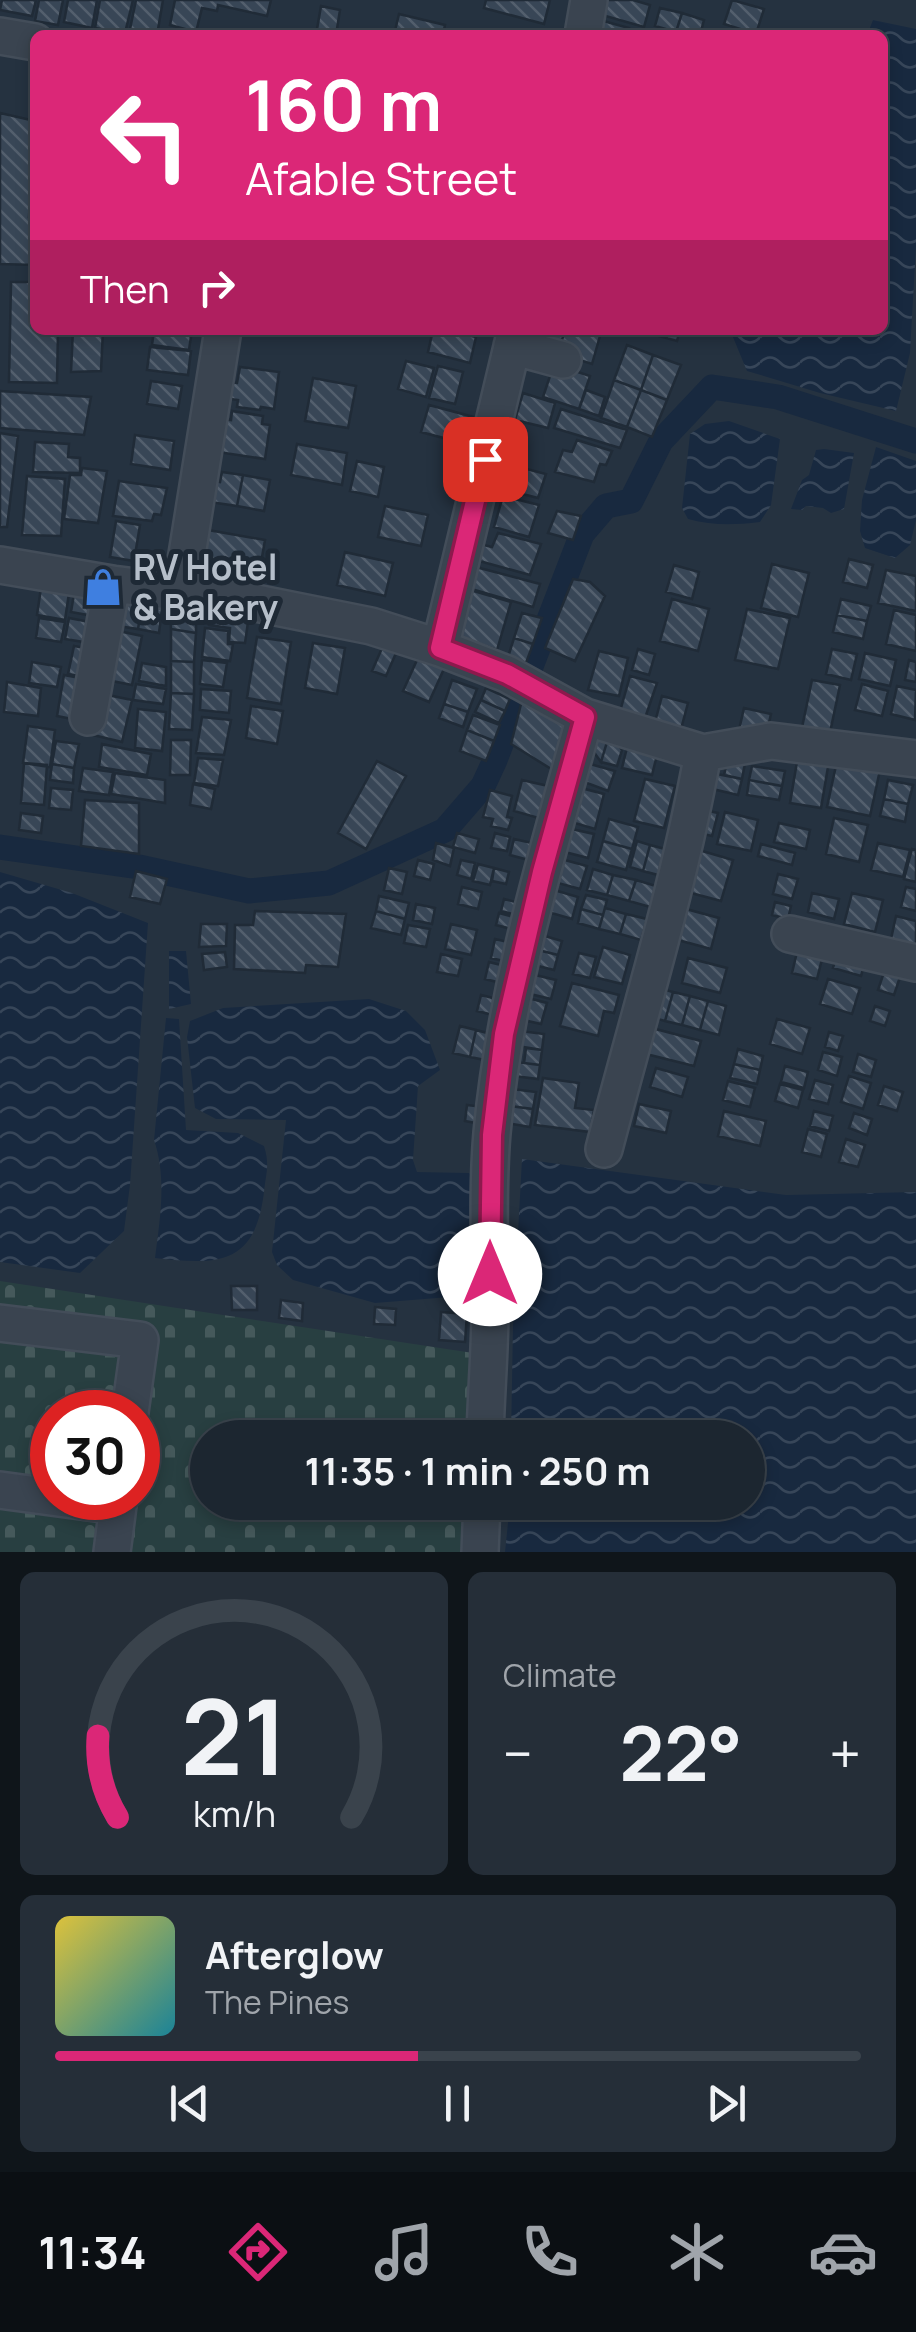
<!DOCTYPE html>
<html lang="en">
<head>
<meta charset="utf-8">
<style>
	body { margin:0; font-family:Manrope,sans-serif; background:#252e38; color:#f1f3f6; height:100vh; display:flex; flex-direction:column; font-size:38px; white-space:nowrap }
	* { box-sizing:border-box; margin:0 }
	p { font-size:32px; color:#a0a5ab }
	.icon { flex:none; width:55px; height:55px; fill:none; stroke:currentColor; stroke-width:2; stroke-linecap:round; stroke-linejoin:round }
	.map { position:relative; height:1552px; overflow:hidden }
	.side { display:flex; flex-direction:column; gap:20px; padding:20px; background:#0f151a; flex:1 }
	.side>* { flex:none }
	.banner { position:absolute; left:30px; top:30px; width:858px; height:305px; border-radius:15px; box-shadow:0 5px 15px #0003,0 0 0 2px #3a434c; background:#db2777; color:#fff; overflow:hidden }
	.speed { position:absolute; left:30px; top:1390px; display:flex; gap:20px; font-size:50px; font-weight:700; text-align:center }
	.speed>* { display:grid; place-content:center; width:130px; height:130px; border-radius:50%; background:#1c2630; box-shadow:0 5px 15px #0003,0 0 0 2px #3a434c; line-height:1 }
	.speed .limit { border:15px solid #d22; background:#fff; color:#111 }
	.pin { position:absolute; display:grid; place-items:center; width:85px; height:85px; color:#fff; margin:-42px; border-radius:20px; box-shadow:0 5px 15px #0006 }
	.me { position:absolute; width:110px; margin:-55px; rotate:0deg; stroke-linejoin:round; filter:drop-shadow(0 0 8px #0008) }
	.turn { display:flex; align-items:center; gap:35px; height:210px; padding:0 50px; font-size:45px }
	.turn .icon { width:130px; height:130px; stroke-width:2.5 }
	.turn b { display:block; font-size:70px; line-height:85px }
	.then { display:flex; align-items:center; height:95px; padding:0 50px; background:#0003; gap:20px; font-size:38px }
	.big { font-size:75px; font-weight:700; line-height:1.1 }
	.side .tile { flex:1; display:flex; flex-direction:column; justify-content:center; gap:15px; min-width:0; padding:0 35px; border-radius:15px; background:#252e38 }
	.side .dial { align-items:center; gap:0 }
	.dial svg { height:260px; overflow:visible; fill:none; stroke:#3a434c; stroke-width:7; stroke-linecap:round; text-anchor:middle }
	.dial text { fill:#f1f3f6; stroke:none }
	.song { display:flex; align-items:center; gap:30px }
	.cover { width:120px; height:120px; border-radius:15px; background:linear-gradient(135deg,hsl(50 70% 55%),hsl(190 70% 35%)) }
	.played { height:10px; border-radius:5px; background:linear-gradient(90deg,#db2777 45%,#3a434c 45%) }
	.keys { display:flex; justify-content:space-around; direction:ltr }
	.heat { display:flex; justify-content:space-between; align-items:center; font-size:55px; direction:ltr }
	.side .tiles { flex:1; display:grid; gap:20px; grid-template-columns:1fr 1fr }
	.tile:last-child { grid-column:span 2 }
	.trip { position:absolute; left:190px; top:1420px; width:575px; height:100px; border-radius:50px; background:#1c2630; box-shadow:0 5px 15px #0003,0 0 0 2px #3a434c; font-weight:700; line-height:100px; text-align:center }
	.tab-bar { display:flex; height:160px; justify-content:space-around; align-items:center; background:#0b0f13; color:#a0a5ab }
	.tab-bar .icon { width:70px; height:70px }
	.tab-bar .on { color:#db2777 }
	.tab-bar b { font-size:45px; color:#f1f3f6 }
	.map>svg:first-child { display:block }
	.cemetery { fill:url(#cemetery-stones); fill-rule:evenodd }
	.water { fill:url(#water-waves) }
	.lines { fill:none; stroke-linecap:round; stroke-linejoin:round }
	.canal { stroke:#18293f; stroke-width:25 }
	.building { fill:url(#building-back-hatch); stroke:#202b37; stroke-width:2.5 }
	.minor-casing { stroke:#434d59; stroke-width:40 }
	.minor { stroke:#3a4450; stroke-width:35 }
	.route-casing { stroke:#8e194d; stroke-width:25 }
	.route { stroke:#db2777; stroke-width:18 }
	.labels { text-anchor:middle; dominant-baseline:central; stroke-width:10; stroke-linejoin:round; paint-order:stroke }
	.poi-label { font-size:35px; font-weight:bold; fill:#b6bfca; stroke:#1e2935; text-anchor:start }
</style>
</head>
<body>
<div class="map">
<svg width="916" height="1552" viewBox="0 0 916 1552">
	<defs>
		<pattern id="cemetery-stones" width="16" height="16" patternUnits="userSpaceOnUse" patternTransform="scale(2.5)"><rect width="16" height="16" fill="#283f41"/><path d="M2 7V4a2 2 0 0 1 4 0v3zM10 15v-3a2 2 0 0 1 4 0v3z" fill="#45595b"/></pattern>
		<pattern id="water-waves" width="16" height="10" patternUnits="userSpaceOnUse" patternTransform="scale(2.5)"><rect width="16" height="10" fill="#18293f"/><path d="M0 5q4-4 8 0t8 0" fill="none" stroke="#374659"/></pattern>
		<pattern id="building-back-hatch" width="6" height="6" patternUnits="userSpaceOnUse" patternTransform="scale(2.5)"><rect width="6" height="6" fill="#384656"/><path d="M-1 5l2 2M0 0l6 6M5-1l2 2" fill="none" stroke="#535f6d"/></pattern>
	</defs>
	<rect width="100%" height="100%" fill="#253240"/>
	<path class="cemetery" d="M0,1281L473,1353L470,1437L208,1438V1502L467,1503L465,1552H0ZM52,1412H138V1498H52Z"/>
	<path class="water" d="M873,20L916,29V246L910,353L896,411L820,393L747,371L730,330H882V35H867Z
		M729,421L780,439L771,505L760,522C735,525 713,526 688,519L682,508L690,434L705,424Z
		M876,447L916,461V520L910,545L895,558L865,548L860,531L862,500Z
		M824,449L854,453L844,509L831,513L823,508L806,506L802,510L791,509L802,480L809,475L816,450Z
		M0,872L72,893L148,923L130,1185L124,1231L80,1273L0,1262Z
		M169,951H186L191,1004L169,1009Z
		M369,999L406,1011L425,1030L440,1070L418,1086L413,1160L417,1172L469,1173L484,1189L473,1279L450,1297L375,1303L293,1280L277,1265L272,1252L286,1120L216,1119L195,1108L187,1037L190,1021L223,1008Z
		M166,1018L179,1019L186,1130L238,1133L264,1146C270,1165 266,1173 264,1192C255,1266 218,1265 155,1258C160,1219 167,1178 154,1140Z
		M522,1159L786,1195L916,1192V1552H505L510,1503L748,1502V1438L511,1437L513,1325Z"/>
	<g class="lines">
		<path class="canal" d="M0,847L139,867L249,891L329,883L445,830L483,786L495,760L582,534L606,506L631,501L661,441L712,387L778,397L916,441"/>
	</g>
	<path class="building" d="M2,0H36L32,16L0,10Z
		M39,0H63L58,25L35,21Z
		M68,0H97L92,28L64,22Z
		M100,0H133L125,33L95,28Z
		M136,0H163L157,35L129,34Z
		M175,0H271L267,16L218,5L217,11L202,8L196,32L170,25Z
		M486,0H550L544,24L484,8Z
		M606,0H633L650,5L644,27L602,15Z
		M732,0L764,9L756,34L724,24Z
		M321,6L340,10L336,35H316Z
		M660,8L682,13L676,32L655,26Z
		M682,13L704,20L700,35L676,32Z
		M399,14L445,25L443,35H394Z
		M596,19L629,28L627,35H591Z
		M0,113L35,121L29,217H35V265L0,264Z
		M11,282H35V330H58L57,383L9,382Z
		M73,330H103L101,371L71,372Z
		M154,330H192L189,350L152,345Z
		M433,330H446L476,337L470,363L428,352Z
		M533,330H565L558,353L529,345Z
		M565,330H577L600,336L592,364L558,353Z
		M649,330H680L677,341L648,333Z
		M627,345L653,355L641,390L614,380Z
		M150,347L191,351L188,375L147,370Z
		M653,355L681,365L667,400L641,390Z
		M406,361L434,368L426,397L398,389Z
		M554,364L590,376L579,409L543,397Z
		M438,366L463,372L455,404L429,398Z
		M240,367L279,372L274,409L261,407L260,410L237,407L238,400L224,398L226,382L237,383Z
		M313,378L356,386L348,428L305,421Z
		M614,380L641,390L627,427L601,418Z
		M151,381L182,386L178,409L147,404Z
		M586,390L605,397L599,416L579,409Z
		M641,390L667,400L652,437L627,427Z
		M0,391L91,397L84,435L0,428Z
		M523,393L555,403L548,428L515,420Z
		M429,405L481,419L474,446L421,432Z
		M561,409L627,430L620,448L554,428Z
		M232,411L263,416L262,424L270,425L265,459L218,452L223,419L231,420Z
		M0,433L18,436L7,527H0Z
		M135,435L174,441L170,470L131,464Z
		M577,440L612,451L606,465L600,464L594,482L555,472L563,450L572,452Z
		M35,442L69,444L68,457L80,458V473L33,472Z
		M297,444L347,453L342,485L291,475Z
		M357,461L384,467L378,497L350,491Z
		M500,462L546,474L538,498L492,486Z
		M82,468L107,471L98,523L64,519L70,475H81Z
		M222,472L243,475L237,506L210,502L214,481L220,482Z
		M243,475L270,480L264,511L237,506Z
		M27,476L65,479L61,536L22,535Z
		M119,481L167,488L161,515L154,514L152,521L113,516Z
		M503,496L539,505L529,537L494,527Z
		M385,506L428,515L421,546L378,537Z
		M557,511L581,516L573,540L548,533Z
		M116,521L140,525L134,561L110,557Z
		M208,530L265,540L258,580L201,571Z
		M498,533L541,544L530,575L476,560L480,544L492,547Z
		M345,552L393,563L385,596L337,585Z
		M849,559L873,565L867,588L843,582Z
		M772,564L809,573L798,617L761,608Z
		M674,565L699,572L692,599L666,592Z
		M472,566L540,584L533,607L468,588Z
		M886,570L916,576V611L878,603Z
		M573,579L590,582L605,596L575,661L545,648Z
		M41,588L69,593L65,620L37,615Z
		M467,589L511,602L497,650L456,636Z
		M74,594L102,599L99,617L71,612Z
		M116,599L142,605L138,629L111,625Z
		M672,599L709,609L698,651L660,641Z
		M841,599L871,606L867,621L837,615Z
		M142,605L162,609L159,633L138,629Z
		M170,605L196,609V633L171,629Z
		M210,609L249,615L245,643L229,642L230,628L209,625Z
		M747,609L790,618L778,669L735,660Z
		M894,610L916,615V651L886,644Z
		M522,613L542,618L533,644L514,638Z
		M837,615L867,621L863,639L833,632Z
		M39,618L65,622L61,642L36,638Z
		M69,618L100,624L96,644L65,639Z
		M205,628L228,631V644H233L230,661L202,657Z
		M171,629L196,633L194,662L171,661Z
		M114,630L142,636L132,685L102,679Z
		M257,637L291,642L281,704L247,698Z
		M514,638L533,644L526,663L508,657Z
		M386,639L400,644L386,676L372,671Z
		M313,643L345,648L337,694L305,688Z
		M74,646L97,650L91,678L68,674Z
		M422,649L448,660L429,702L403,691Z
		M638,649L655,654L649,675L632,670Z
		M832,649L857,654L851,680L826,674Z
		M599,651L628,658L619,696L588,690Z
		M865,653L896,660L890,686L859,679Z
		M202,660L227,663L223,687L200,684Z
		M909,660L916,662V682L905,680Z
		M171,661L194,662V694L171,693Z
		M32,662L61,667L57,687L29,683Z
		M142,663L166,667V686L139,681Z
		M64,675L91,680L82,721L57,716Z
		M630,676L657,683L644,721L619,715Z
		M452,680L477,689L468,712L444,704Z
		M812,680L840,685L828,742L800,737Z
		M7,682L41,688L38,716L4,712Z
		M136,684L166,689L163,704L133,700Z
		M862,684L888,691L882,716L855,710Z
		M897,686L916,690L915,720L891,714Z
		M486,688L510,699L505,711L481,700Z
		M201,689L231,691L229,713L200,710Z
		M98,693L132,700L122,742L89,734Z
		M171,693L194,694L192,730L169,729Z
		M662,696L688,703L681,729L655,722Z
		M481,700L505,711L499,723L475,712Z
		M522,700L578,724L556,772L511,744Z
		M444,704L468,712L463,727L439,718Z
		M251,706L283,711L277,744L246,738Z
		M744,708L771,714L766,736L739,730Z
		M138,709L166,712L162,751L135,748Z
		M473,715L500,725L494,741L467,730Z
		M202,717L231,720L224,755L196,753Z
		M28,726L55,730L50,767L23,763Z
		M467,730L494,741L486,761L460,751Z
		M631,731L661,739L652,775L622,768Z
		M610,732L622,750L617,766L601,762Z
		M610,732L601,762L588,744L589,740Z
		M171,740H191L190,775H170Z
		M56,741L79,744L74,768L52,764Z
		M102,744L151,754L147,775L99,767Z
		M798,756L829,761L821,808L790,803Z
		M198,758L223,760L218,786L194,783Z
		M728,759L745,763L742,779L724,775Z
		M377,761L406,776L366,849L338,833Z
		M837,761L880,770L870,816L827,807Z
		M583,762L615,771L608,791L579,780Z
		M24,763L47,765L44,805L21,803Z
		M52,764L74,768L73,783L50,780Z
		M752,766L785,771L782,786L749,780Z
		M83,768L113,772L109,795L79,791Z
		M707,772L742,779L738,795L704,787Z
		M115,773L165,780V803L111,794Z
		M645,779L675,786L664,828L634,821Z
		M522,780L557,788L549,821L514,811Z
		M749,780L782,786L779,800L747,795Z
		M888,780L913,785L908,804L884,799Z
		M193,784L215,789L211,809L190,805Z
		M577,787L604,794L595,829L568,821Z
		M51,788L73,790L71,810L49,808Z
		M490,790L512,796L507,817L512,818L508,830L491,826L493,819L483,817Z
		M884,799L908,804L905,822L880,816Z
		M85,800L139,803V854L81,846Z
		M695,808L718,813L712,836L690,831Z
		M725,812L758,820L751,851L717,844Z
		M21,813L43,816L41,833L19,830Z
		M834,818L868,825L859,862L826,854Z
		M609,819L638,827L632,849L603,841Z
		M779,823L810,830L806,849L774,842Z
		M567,828L594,834L588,858L561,851Z
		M457,833L479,839L475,853L453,847Z
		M495,833L510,837L507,851L491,848Z
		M514,839L541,845L536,862L510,855Z
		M603,841L632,849L626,870L597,862Z
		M637,841L650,845L643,871L630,867Z
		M436,843L454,848L450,866L433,860Z
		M878,843L910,850L903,877L871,870Z
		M761,844L795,853L792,865L758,856Z
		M650,845L665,849L658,875L643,871Z
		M692,848L733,860L721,901L680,890Z
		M912,849L916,850V882L904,879Z
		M561,859L587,866L580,889L554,882Z
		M418,860L434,864L430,880L414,876Z
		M461,860L475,863L471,879L457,875Z
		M478,864L494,868L490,885L473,881Z
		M389,868L407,872L402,894L384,890Z
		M494,868L509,872L506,884L492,881Z
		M593,869L613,875L607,895L587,890Z
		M136,871L167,879L160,904L130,897Z
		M778,874L798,879L792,899L773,894Z
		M613,875L636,880L629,901L607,895Z
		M636,880L656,886L650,907L629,901Z
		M462,887L482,892L478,909L458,904Z
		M906,887L916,889V911L901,907Z
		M554,890L578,897L572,919L548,912Z
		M812,893L839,899L834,919L808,912Z
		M852,893L883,900L875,932L844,924Z
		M586,895L607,900L603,915L581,909Z
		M379,896L409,903L405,919L376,911Z
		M504,899L527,905L524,917L501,911Z
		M775,902L791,906L788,919L772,915Z
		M416,904L435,908L432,924L413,920Z
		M675,906L719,918L711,949L667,937Z
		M605,908L626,914L620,934L599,929Z
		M581,909L603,915L599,929L578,923Z
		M255,911L346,914L338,967L306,965L305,973L234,969L235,925H253Z
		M376,911L405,919L401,935L371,928Z
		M499,913L522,919L519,931L496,925Z
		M626,914L647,919L641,940L620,934Z
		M896,916L916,921V946L891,939Z
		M201,924H227L226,946L199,947Z
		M451,924L477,930L471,955L445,949Z
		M408,925L430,929L426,947L404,943Z
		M538,934L562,941L558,955L534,949Z
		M495,939L517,944L512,963L491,958Z
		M603,947L630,955L622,984L594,977Z
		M839,947L867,955L861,976L833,968Z
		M534,949L558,955L554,970L530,964Z
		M225,952L227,967L204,970L202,954Z
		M797,952L822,959L817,979L792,973Z
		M579,953L596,957L590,978L573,974Z
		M441,954L462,959L458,976L437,972Z
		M688,958L727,968L720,993L682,983Z
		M489,962L509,967L505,984L485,979Z
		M884,972L900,977L894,995L878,990Z
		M531,974L556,980L551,999L526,993Z
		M828,979L860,988L852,1014L820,1004Z
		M572,983L619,995L614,1013L604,1011L598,1036L560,1026Z
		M655,987L673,992L665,1021L647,1016Z
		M673,992L690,996L682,1025L665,1021Z
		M481,995L501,1000L497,1016L477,1011Z
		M690,996L708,1001L700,1030L682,1025Z
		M524,997L547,1003L541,1024L519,1019Z
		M708,1001L726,1006L719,1035L700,1030Z
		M875,1006L890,1011L885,1026L870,1021Z
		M777,1019L810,1028L802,1054L770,1044Z
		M460,1026L476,1030L470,1057L453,1053Z
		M648,1027L701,1041L694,1066L642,1053Z
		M476,1030L491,1034L485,1060L470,1057Z
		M513,1030L544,1034L542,1050L511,1045Z
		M829,1032L843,1036L838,1051L825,1047Z
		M526,1048L542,1050L540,1065L524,1063Z
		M738,1049L763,1056L760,1070L734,1064Z
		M823,1052L842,1057L837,1076L818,1070Z
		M858,1054L876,1060L871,1077L853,1072Z
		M509,1061L540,1065L538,1079L506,1075Z
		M734,1064L760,1070L757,1084L730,1078Z
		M785,1066L808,1072L804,1088L781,1082Z
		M656,1068L688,1077L682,1097L650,1087Z
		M849,1076L871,1083L863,1109L841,1102Z
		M543,1078L579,1083L575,1108L594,1110L590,1132L535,1125Z
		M815,1080L833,1085L828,1104L809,1099Z
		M728,1081L755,1088L750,1107L723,1100Z
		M780,1084L803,1090L798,1108L775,1101Z
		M884,1086L903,1092L897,1111L878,1105Z
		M505,1088L536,1092L533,1109L502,1105Z
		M639,1104L671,1111L666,1133L634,1126Z
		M467,1105L484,1107L481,1124L465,1121Z
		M502,1105L533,1109L530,1127L500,1122Z
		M724,1111L766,1121L760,1146L718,1136Z
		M814,1111L833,1116L829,1131L810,1126Z
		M854,1113L872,1119L867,1135L849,1128Z
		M808,1129L827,1134L821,1157L802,1152Z
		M846,1139L865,1145L858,1167L839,1162Z
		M231,1286H257V1310H232Z
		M281,1300L303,1303L302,1321L279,1318Z
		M375,1307L396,1309L395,1325L374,1324Z
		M441,1312L467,1314L465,1342L439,1340Z"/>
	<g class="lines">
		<g class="minor-casing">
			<path id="minor" d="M583,35L589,0
				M0,36L35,42
				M512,346L563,360
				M0,565L112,584L241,600L371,626L440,648L507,674L585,717L703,753L771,741L916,759
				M181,592L223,330
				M440,648L516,330
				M88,717L112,584
				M790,934L916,963
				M604,1149C638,1018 679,887 703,753
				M0,1323L140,1340L130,1412
				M485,1438C486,1394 490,1351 490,1308C490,1250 487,1191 492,1133C505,991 547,854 585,717
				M0,1490L118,1506
				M112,1552L119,1498
				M480,1552L482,1502"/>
		</g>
		<use href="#minor" class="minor"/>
	</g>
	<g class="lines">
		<g class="route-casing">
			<path id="route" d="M485,459L440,648L507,674L585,717L542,872L504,1034L492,1135L490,1274"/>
		</g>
		<use href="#route" class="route"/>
	</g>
	<defs>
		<g id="shop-bare" transform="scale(3)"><path d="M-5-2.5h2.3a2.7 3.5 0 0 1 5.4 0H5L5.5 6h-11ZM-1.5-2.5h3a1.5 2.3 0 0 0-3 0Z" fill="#3f7fe0" stroke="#1e2935" stroke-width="2.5" paint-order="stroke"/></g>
	</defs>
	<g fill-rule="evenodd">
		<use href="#shop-bare" x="103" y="587"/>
	</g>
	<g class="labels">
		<g class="poi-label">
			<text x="133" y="567">RV Hotel<tspan x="133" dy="40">&amp; Bakery</tspan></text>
		</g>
	</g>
</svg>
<div class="speed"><div class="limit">30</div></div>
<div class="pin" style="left:485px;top:459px;background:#d93025"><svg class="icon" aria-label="arrive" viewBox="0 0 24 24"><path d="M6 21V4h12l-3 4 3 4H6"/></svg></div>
<svg class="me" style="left:490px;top:1274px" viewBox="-20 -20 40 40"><circle r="19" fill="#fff"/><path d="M0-13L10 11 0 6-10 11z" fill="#db2777"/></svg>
<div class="trip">11:35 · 1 min · 250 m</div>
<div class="banner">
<div class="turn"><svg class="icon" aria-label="left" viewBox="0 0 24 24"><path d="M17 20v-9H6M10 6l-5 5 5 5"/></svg><div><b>160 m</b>Afable Street</div></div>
<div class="then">Then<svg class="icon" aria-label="right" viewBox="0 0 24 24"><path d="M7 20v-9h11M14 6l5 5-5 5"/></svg></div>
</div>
</div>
<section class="side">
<div class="tiles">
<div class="tile dial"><svg viewBox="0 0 100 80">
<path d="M14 69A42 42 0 1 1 86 69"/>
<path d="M14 69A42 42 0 0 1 8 44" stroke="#db2777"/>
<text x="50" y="56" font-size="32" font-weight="700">21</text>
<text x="50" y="72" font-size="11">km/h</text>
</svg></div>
<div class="tile"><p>Climate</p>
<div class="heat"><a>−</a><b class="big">22°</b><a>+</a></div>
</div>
<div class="tile">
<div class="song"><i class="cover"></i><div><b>Afterglow</b><p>The Pines</p></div></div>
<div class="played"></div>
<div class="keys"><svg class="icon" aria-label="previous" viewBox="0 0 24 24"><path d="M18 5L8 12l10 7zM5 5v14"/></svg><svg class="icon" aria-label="pause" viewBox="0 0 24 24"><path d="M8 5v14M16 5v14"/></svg><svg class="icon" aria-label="next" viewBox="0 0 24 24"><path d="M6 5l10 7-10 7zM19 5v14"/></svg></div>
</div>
</div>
</section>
<nav class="tab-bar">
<b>11:34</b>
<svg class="icon on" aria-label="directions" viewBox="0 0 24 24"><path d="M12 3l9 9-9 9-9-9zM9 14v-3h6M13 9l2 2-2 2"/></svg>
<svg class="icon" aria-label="music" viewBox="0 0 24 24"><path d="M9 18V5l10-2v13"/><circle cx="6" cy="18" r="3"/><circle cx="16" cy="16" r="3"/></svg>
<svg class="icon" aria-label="phone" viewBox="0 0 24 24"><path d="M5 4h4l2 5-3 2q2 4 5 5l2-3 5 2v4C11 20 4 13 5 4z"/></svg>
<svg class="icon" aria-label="climate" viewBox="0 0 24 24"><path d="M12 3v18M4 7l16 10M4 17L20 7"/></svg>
<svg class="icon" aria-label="car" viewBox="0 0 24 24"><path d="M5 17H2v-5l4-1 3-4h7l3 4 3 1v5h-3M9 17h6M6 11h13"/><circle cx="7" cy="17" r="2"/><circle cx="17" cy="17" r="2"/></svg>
</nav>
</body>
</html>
